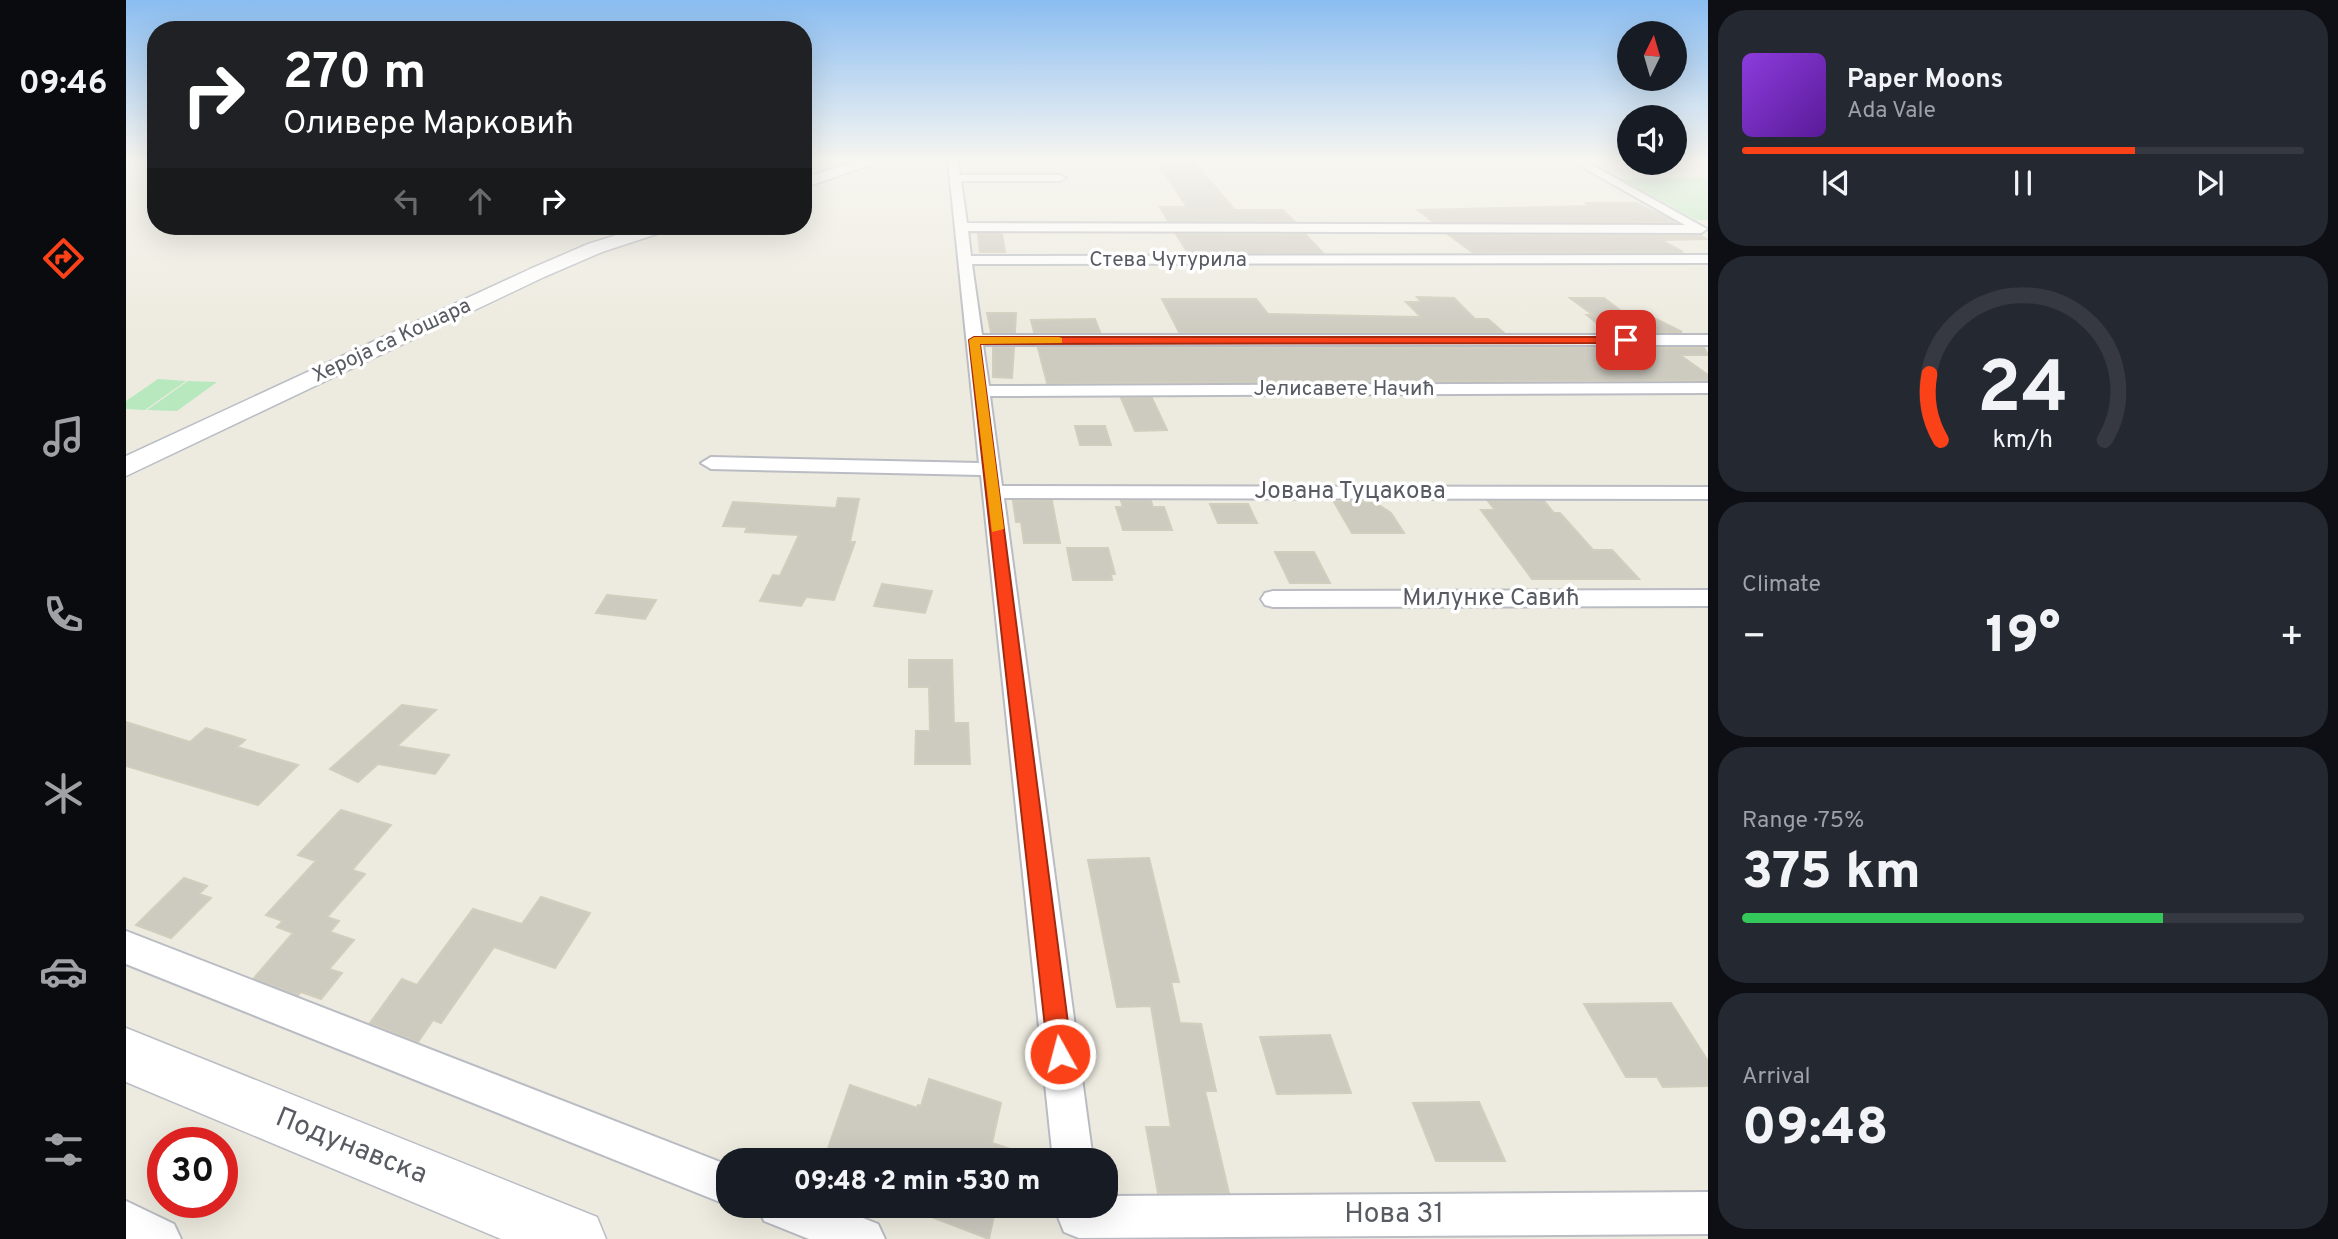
<!DOCTYPE html>
<html lang="en">
<head>
<meta charset="utf-8">
<style>
	body { margin:0; font-family:Overpass,sans-serif; background:#242831; color:#f1f3f6; height:100vh; display:flex; flex-direction:column; font-size:26px; white-space:nowrap }
	* { box-sizing:border-box; margin:0 }
	p { font-size:23px; color:#9ea1a6 }
	.icon { flex:none; width:38px; height:38px; fill:none; stroke:currentColor; stroke-width:2; stroke-linecap:round; stroke-linejoin:round }
	.map { position:relative; flex:1; overflow:hidden }
	.sheet { display:flex; flex-direction:column; gap:10px; padding:10px; background:#0d0f14; width:630px }
	.sheet>* { flex:none }
	.banner { position:absolute; left:21px; top:21px; width:665px; height:214px; border-radius:28px; box-shadow:0 7px 28px #0002; background:#202124; color:#fff; overflow:hidden }
	.needle { width:46px; rotate:5deg }
	.controls { position:absolute; left:1491px; top:21px; display:grid; gap:14px }
	.controls a { display:grid; place-items:center; width:70px; height:70px; border-radius:50%; background:#171b24; box-shadow:0 7px 28px #0002; font-size:35px }
	.speed { position:absolute; left:21px; top:1127px; display:flex; gap:14px; font-size:35px; font-weight:700; text-align:center }
	.speed>* { display:grid; place-content:center; width:91px; height:91px; border-radius:50%; background:#171b24; box-shadow:0 7px 28px #0002; line-height:1 }
	.speed .limit { border:10px solid #d22; background:#fff; color:#111 }
	.pin { position:absolute; display:grid; place-items:center; width:60px; height:60px; color:#fff; margin:-30px; border-radius:14px; box-shadow:0 4px 10px #0006 }
	.me { position:absolute; width:77px; margin:-38px; rotate:353deg; stroke-linejoin:round; filter:drop-shadow(0 0 5px #0008) }
	.turn { display:flex; align-items:center; gap:24px; height:147px; padding:0 21px; font-size:32px }
	.turn .icon { width:91px; height:91px; stroke-width:2.5 }
	.turn b { display:block; font-size:49px; line-height:60px }
	.lanes { display:flex; align-items:center; height:66px; padding:0 21px; background:#0003; justify-content:center; gap:35px; direction:ltr }
	.lanes .off { opacity:.35 }
	.big { font-size:52px; font-weight:800; line-height:1.1 }
	.sheet .widget { flex:1; display:flex; flex-direction:column; justify-content:center; gap:10px; min-width:0; padding:0 24px; border-radius:28px; background:#242831 }
	.sheet .dial { align-items:center; gap:0 }
	.dial svg { height:182px; overflow:visible; fill:none; stroke:#363941; stroke-width:7; stroke-linecap:round; text-anchor:middle }
	.dial text { fill:#f1f3f6; stroke:none }
	.song { display:flex; align-items:center; gap:21px }
	.cover { width:84px; height:84px; border-radius:10px; background:linear-gradient(135deg,hsl(270 70% 55%),hsl(270 70% 35%)) }
	.played { height:7px; border-radius:4px; background:linear-gradient(90deg,#fa4118 70%,#363941 70%) }
	.keys { display:flex; justify-content:space-around; direction:ltr }
	.heat { display:flex; justify-content:space-between; align-items:center; font-size:38px; direction:ltr }
	.charge { height:10px; border-radius:5px; background:linear-gradient(90deg,#34c759 75%,#363941 0) }
	.trip { position:absolute; left:590px; top:1148px; width:402px; height:70px; border-radius:28px; background:#171b24; box-shadow:0 7px 28px #0002; font-weight:800; line-height:70px; text-align:center }
	main { display:flex; flex:1; min-height:0 }
	.menu { display:flex; flex-direction:column; width:126px; justify-content:space-around; align-items:center; background:#090b0e; color:#9ea1a6 }
	.menu .icon { width:49px; height:49px }
	.menu .active { color:#fa4118 }
	.menu b { font-size:32px; color:#f1f3f6 }
	.map>svg:first-child { display:block }
	.green { fill:#b8e8bd }
	.building { fill:#cdcac0; stroke:#d2cebd; stroke-width:2 }
	.lines { fill:none; stroke-linecap:round; stroke-linejoin:round }
	.street-casing { stroke:#babcc3; stroke-width:4 }
	.secondary-casing { stroke:#babdc5; stroke-width:3 }
	.street { fill:#fff; fill-rule:evenodd }
	.secondary { fill:#fff; fill-rule:evenodd }
	.route { fill:#fa4118; stroke:#a22a10; stroke-width:2 }
	.slow { fill:#f59e0b }
	.labels { text-anchor:middle; dominant-baseline:central; stroke-width:7; stroke-linejoin:round; paint-order:stroke }
	.far-street-label { font-size:21px; fill:#585b62; stroke:#fff }
	.street-label { font-size:24px; fill:#585b62; stroke:#fff }
	.near-street-label { font-size:28px; fill:#585b62; stroke:#fff }
</style>
</head>
<body>
<main>
<nav class="menu">
<b>09:46</b>
<svg class="icon active" aria-label="directions" viewBox="0 0 24 24"><path d="M12 3l9 9-9 9-9-9zM9 14v-3h6M13 9l2 2-2 2"/></svg>
<svg class="icon" aria-label="music" viewBox="0 0 24 24"><path d="M9 18V5l10-2v13"/><circle cx="6" cy="18" r="3"/><circle cx="16" cy="16" r="3"/></svg>
<svg class="icon" aria-label="phone" viewBox="0 0 24 24"><path d="M5 4h4l2 5-3 2q2 4 5 5l2-3 5 2v4C11 20 4 13 5 4z"/></svg>
<svg class="icon" aria-label="climate" viewBox="0 0 24 24"><path d="M12 3v18M4 7l16 10M4 17L20 7"/></svg>
<svg class="icon" aria-label="car" viewBox="0 0 24 24"><path d="M5 17H2v-5l4-1 3-4h7l3 4 3 1v5h-3M9 17h6M6 11h13"/><circle cx="7" cy="17" r="2"/><circle cx="17" cy="17" r="2"/></svg>
<svg class="icon" aria-label="filters" viewBox="0 0 24 24"><path d="M4 7h16M4 17h16"/><circle cx="9" cy="7" r="2"/><circle cx="15" cy="17" r="2"/></svg>
</nav>
<div class="map">
<svg width="1582" height="1239" viewBox="0 0 1582 1239">
	<rect width="100%" height="100%" fill="#edebdf"/>
	<path class="green" d="M1582,177V220H1571L1495,179Z
		M32,379L60,381L19,410L0,409V401Z
		M62,381L91,382L51,411L21,410Z"/>
	<path class="building" d="M1029,160H1066L1109,210H1157L1168,221H1042L1034,207H1061Z
		M1460,203H1510L1549,222H1307L1292,210L1464,206Z
		M852,234H876L879,252H854Z
		M1050,234L1180,235L1197,253H1062Z
		M1323,235L1575,236L1580,239L1535,240L1557,252H1346Z
		M1291,297L1328,298L1349,319H1362L1377,332H1053L1036,299H1130L1142,314L1291,317H1295L1280,302H1295Z
		M1444,298H1478L1499,314H1520L1556,332H1481L1461,315H1467Z
		M861,313H890L889,332H865Z
		M969,319L974,332H908L905,320Z
		M867,348H888L886,378L867,377Z
		M912,348H1578L1582,355H1554L1582,375V380L921,383Z
		M995,398H1026L1041,430L1009,431Z
		M949,426H979L985,445H954Z
		M712,498L733,499L724,542H729L708,600L680,597L675,606L634,601L647,575L654,576L673,535L619,532L621,527L597,526L607,502L710,508Z
		M887,501H926L934,543H898L895,522H890Z
		M995,501H1025L1027,507H1038L1046,530H997L990,507H997Z
		M1362,501H1418L1428,513H1434L1467,550H1486L1513,579H1406L1355,510H1369Z
		M1208,502H1248L1265,513L1278,533H1226Z
		M1084,504H1122L1131,523H1092Z
		M941,548H982L989,574H985L986,580H947Z
		M1149,552H1188L1204,583H1164Z
		M756,584L806,591L799,613L748,606Z
		M481,595L530,600L519,619L470,613Z
		M783,660H826L828,723H842L844,764H789L790,731H804L803,687H783Z
		M276,705L310,710L271,746L323,755L309,774L252,764L232,782L204,769Z
		M0,722L64,742L80,728L119,740L111,747L172,765L132,805L0,766Z
		M215,810L265,825L226,870L239,874L201,917L213,921L204,932L228,940L203,969L216,973L195,999L175,992L172,995L128,978L167,933L151,927L157,921L140,915L190,861L172,855Z
		M1023,858L1053,982H1045L1054,1023L1075,1024L1090,1091H1079L1103,1193H1032L1020,1127H1045L1025,1006L991,1007L962,860Z
		M58,878L81,886L73,894L85,898L45,938L10,925Z
		M415,897L464,913L429,968L368,947L315,1023L307,1020L292,1042L244,1023L276,979L291,985L347,909L396,924Z
		M1545,1003L1582,1061V1086L1537,1087L1531,1077H1500L1458,1004Z
		M1204,1035L1225,1093L1151,1094L1134,1037Z
		M803,1079L875,1103L866,1143L905,1156V1160H698L724,1085L791,1108L792,1105L795,1106Z
		M1353,1102L1379,1161H1310L1287,1103Z
		M777,1206H870L863,1239Z"/>
	<g class="lines">
		<g class="street-casing">
			<path id="street" d="M822,160H832L834,175H934L940,178L934,181H835L841,223L1559,225L1444,160H1457L1581,229L1575,233L842,231L845,256L1582,255V263L846,264L856,335H1582V345H857L863,386L1582,383V393L864,396L876,486L1582,487V499L878,498L967,1160H927L855,475L585,469L575,463L585,457L853,463Z
				M1582,590V606L1147,607L1139,605L1135,599L1139,593L1147,591Z
				M0,931L602,1165L604,1206L0,964Z
				M1582,1192V1234L953,1238L938,1232L932,1217L936,1206H980V1196Z
				M0,1201L48,1224L55,1239H0Z
				M632,1206H707L752,1224L759,1239H683L638,1221Z"/>
		</g>
		<g class="secondary-casing">
			<path id="secondary" d="M736,160H759L677,188V178Z
				M519,226H546L543,230L476,252L418,277L0,476V456L404,269L462,244Z
				M0,1028L471,1217L480,1239H375L0,1082Z"/>
		</g>
		<use href="#street" class="street"/>
		<use href="#secondary" class="secondary"/>
	</g>
	<linearGradient id="sky" x2="0" y2="1"><stop stop-color="#8abdf1"/><stop offset="0.48" stop-color="#f7f6f1"/><stop offset="1" stop-color="#f7f6f1" stop-opacity="0"/></linearGradient>
	<rect width="1582" height="333" fill="url(#sky)"/>
	<path class="route" d="M848,337H1500L1506,340L1500,343L854,344L946,1054L942,1062L934,1066L925,1062L922,1054L843,340Z"/>
	<path class="slow" d="M933,337L936,338V343L854,344L878,529L866,532L843,340L848,337Z"/>
	<g class="labels">
		<g class="far-street-label">
			<text x="1042" y="260">Стева Чутурила</text>
			<text transform="translate(266 341) rotate(-25)">Хероја са Кошара</text>
			<text x="1218" y="389">Јелисавете Начић</text>
		</g>
		<g class="street-label">
			<text x="1224" y="492">Јована Туцакова</text>
			<text x="1365" y="599">Милунке Савић</text>
		</g>
		<g class="near-street-label">
			<text transform="translate(225 1147) rotate(22)">Подунавска</text>
			<text x="1268" y="1215">Нова 31</text>
		</g>
	</g>
</svg>
<div class="controls">
<a><svg class="needle" viewBox="-14 -14 28 28"><path d="M0-13l5 13h-10z" fill="#e53935"/><path d="M0 13l5-13h-10z" fill="#9ea1a6"/></svg></a>
<a><svg class="icon" aria-label="sound" viewBox="0 0 24 24"><path d="M4 9h4l5-4v14l-5-4H4zM17 9q2 3 0 6"/></svg></a>
</div>
<div class="speed"><div class="limit">30</div></div>
<div class="pin" style="left:1500px;top:340px;background:#d93025"><svg class="icon" aria-label="arrive" viewBox="0 0 24 24"><path d="M6 21V4h12l-3 4 3 4H6"/></svg></div>
<svg class="me" style="left:934px;top:1054px" viewBox="-20 -20 40 40"><circle r="17" fill="#fa4118" stroke="#fff" stroke-width="3"/><path d="M0-11L8 9 0 5-8 9z" fill="#fff"/></svg>
<div class="trip">09:48 · 2 min · 530 m</div>
<div class="banner">
<div class="turn"><svg class="icon" aria-label="right" viewBox="0 0 24 24"><path d="M7 20v-9h11M14 6l5 5-5 5"/></svg><div><b>270 m</b>Оливере Марковић</div></div>
<div class="lanes"><svg class="icon off" aria-label="left" viewBox="0 0 24 24"><path d="M17 20v-9H6M10 6l-5 5 5 5"/></svg><svg class="icon off" aria-label="ahead" viewBox="0 0 24 24"><path d="M12 20V5M6 11l6-6 6 6"/></svg><svg class="icon" aria-label="right" viewBox="0 0 24 24"><path d="M7 20v-9h11M14 6l5 5-5 5"/></svg></div>
</div>
</div>
<section class="sheet">
<div class="widget">
<div class="song"><i class="cover"></i><div><b>Paper Moons</b><p>Ada Vale</p></div></div>
<div class="played"></div>
<div class="keys"><svg class="icon" aria-label="previous" viewBox="0 0 24 24"><path d="M18 5L8 12l10 7zM5 5v14"/></svg><svg class="icon" aria-label="pause" viewBox="0 0 24 24"><path d="M8 5v14M16 5v14"/></svg><svg class="icon" aria-label="next" viewBox="0 0 24 24"><path d="M6 5l10 7-10 7zM19 5v14"/></svg></div>
</div>
<div class="widget dial"><svg viewBox="0 0 100 80">
<path d="M14 69A42 42 0 1 1 86 69"/>
<path d="M14 69A42 42 0 0 1 9 40" stroke="#fa4118"/>
<text x="50" y="56" font-size="32" font-weight="700">24</text>
<text x="50" y="72" font-size="11">km/h</text>
</svg></div>
<div class="widget"><p>Climate</p>
<div class="heat"><a>−</a><b class="big">19°</b><a>+</a></div>
</div>
<div class="widget"><p>Range · 75%</p><b class="big">375 km</b><div class="charge"></div></div>
<div class="widget"><p>Arrival</p><b class="big">09:48</b></div>
</section>
</main>
</body>
</html>
